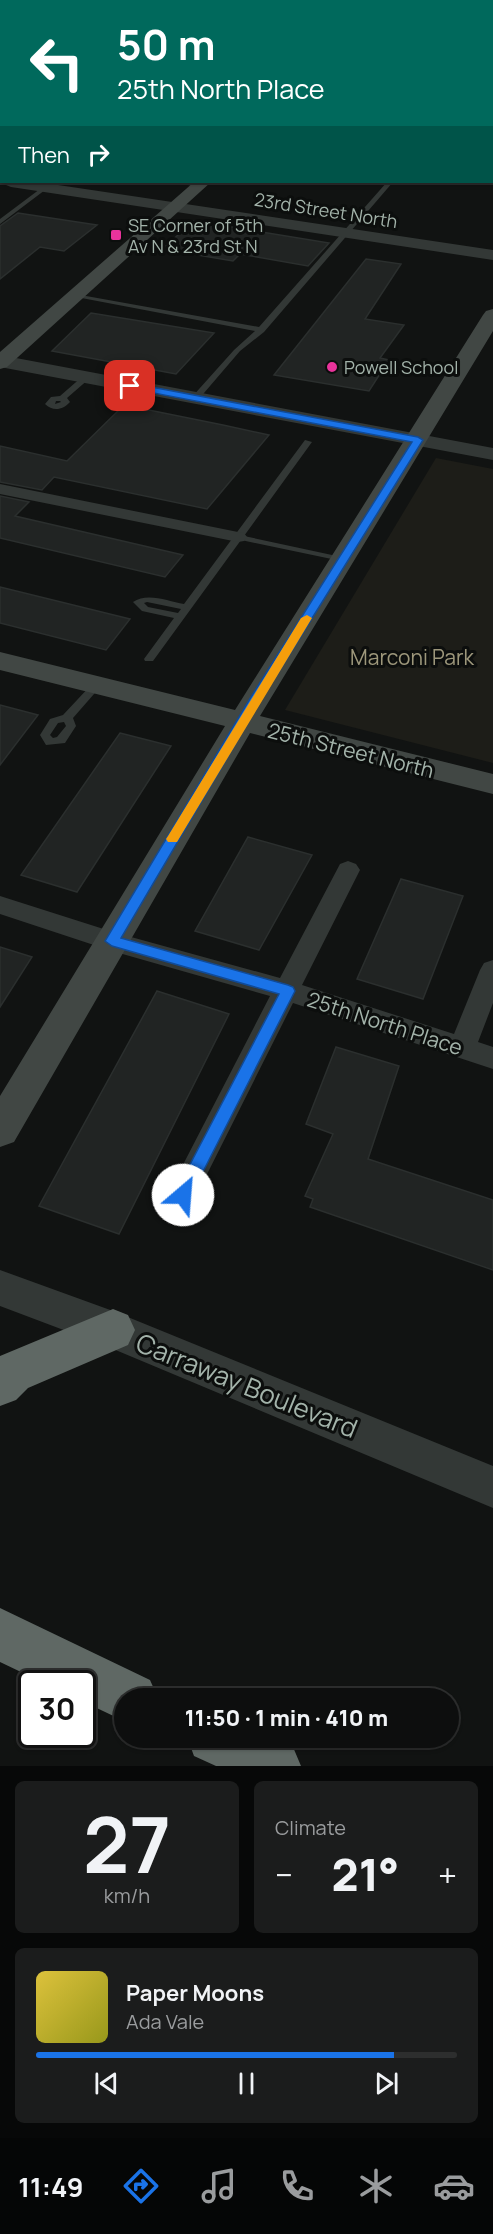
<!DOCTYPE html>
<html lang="en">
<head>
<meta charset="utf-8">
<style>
	body { margin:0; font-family:Manrope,sans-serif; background:#1b1c1c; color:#f1f3f6; height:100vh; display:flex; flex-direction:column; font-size:22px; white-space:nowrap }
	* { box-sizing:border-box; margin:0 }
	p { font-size:20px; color:#9a9c9e }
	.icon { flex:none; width:33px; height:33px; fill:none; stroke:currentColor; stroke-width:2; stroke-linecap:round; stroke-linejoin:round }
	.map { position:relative; height:1766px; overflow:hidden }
	.details { display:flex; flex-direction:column; gap:15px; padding:15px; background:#070808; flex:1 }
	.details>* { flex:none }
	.guide { position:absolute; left:0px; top:0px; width:494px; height:183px; box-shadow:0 2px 4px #0004,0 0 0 2px #2d2e2e; background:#00695c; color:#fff; overflow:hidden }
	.speed { position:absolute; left:18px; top:1670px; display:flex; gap:12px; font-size:30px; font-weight:700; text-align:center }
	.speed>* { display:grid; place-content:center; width:78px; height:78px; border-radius:50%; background:#0d0e0e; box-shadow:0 2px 4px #0004,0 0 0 2px #2d2e2e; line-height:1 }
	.speed .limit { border:3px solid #111; border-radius:9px; background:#fff; color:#111 }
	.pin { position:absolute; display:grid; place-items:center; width:51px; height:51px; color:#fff; margin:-26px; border-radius:12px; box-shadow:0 3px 9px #0006 }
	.me { position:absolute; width:66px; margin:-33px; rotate:27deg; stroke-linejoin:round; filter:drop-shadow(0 0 4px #0008) }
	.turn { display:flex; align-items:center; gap:21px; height:126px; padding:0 18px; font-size:27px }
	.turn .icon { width:78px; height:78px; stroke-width:2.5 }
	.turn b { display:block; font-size:42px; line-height:51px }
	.then { display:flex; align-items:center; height:57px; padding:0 18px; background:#0003; gap:12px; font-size:22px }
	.big { font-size:45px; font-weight:800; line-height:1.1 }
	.details .card { flex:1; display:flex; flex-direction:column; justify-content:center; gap:9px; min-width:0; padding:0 21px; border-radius:9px; background:#1b1c1c }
	.details .dial { align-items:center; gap:0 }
	.dial b { font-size:78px; line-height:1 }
	.song { display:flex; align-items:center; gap:18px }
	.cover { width:72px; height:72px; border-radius:9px; background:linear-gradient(135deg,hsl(50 70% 55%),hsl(60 70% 35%)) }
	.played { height:6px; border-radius:3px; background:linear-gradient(90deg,#1a73e8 85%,#2d2e2e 85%) }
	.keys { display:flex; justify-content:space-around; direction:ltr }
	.heat { display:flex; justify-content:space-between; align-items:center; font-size:33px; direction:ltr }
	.details .tiles { flex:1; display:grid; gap:15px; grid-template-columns:1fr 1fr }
	.card:last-child { grid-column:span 2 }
	.trip { position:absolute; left:114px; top:1688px; width:345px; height:60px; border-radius:30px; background:#0d0e0e; box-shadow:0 2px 4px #0004,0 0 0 2px #2d2e2e; font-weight:800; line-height:60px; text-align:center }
	.menu { display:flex; height:96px; justify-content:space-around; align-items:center; background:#050606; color:#9a9c9e }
	.menu .icon { width:42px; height:42px }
	.menu .current { color:#1a73e8 }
	.menu b { font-size:27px; color:#f1f3f6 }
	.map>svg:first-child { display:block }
	.green { fill:#1d1d18 }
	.building { fill:#212423; stroke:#2b2f2e; stroke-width:1.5 }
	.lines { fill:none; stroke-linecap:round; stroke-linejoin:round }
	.service { fill:#333836; fill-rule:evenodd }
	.minor { fill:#333836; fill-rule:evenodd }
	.tertiary { fill:#333836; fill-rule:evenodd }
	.secondary { fill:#414744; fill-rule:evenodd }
	.motorway { fill:#5f6864; fill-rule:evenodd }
	.route { fill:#1a73e8; stroke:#114b97; stroke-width:1.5 }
	.slow { fill:#f59e0b }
	.poi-dot { fill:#e9339b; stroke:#0c0e0d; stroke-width:2 }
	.labels { text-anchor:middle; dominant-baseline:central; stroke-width:6; stroke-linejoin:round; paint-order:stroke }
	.far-street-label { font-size:18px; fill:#a3b3aa; stroke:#0c0e0d }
	.far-poi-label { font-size:18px; fill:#a3b3aa; stroke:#0c0e0d; text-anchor:start }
	.park-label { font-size:21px; fill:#9d977b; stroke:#0c0e0d }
	.street-label { font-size:21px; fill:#a3b3aa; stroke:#0c0e0d }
	.near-street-label { font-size:26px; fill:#a3b3aa; stroke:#0c0e0d }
</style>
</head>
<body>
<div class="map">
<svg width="493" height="1766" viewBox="0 0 493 1766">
	<rect width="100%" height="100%" fill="#111312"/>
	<path class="green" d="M436,458L493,469V763L285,710Z"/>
	<path class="building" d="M18,213L97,225L64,251L40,247L0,279V226Z
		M194,221L329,243L308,266L240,254L233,261L162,249Z
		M366,259L401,264L365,319L404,325L380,358L389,360L369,391L274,375Z
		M91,313L214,333L176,374L52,351Z
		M124,405L223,425L269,435L207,509L54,477L42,490L0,482V446L67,461Z
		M0,496L29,502L15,516L183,555L165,577L0,538Z
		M0,587L130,619L106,650L0,623Z
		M0,705L38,715L0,765Z
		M120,733L171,746L77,892L21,875Z
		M248,837L312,855L259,950L195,931Z
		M401,879L463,896L423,999L357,979Z
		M0,947L32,957L0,1007Z
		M157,991L229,1014L119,1234L39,1206Z
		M336,1047L399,1066L368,1159L493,1200V1270L310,1207L313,1199L305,1196L333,1134L306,1124Z"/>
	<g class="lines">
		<path class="service" d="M493,58V62L492,63V59Z
			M171,182H185L202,185L199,187Z
			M387,182H393L264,332L240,351L198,400L191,398L234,350L255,331L71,296L75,294L259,327Z
			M44,186L49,187L0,224V219Z
			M83,376L90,378L67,398L70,402C63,410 53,412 45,404L51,397L60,396ZM56,401H60L61,402L55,404Z
			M305,440L312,442L244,536L346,558V562L241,540L153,661H145L144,659L174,618L142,611L133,602C147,592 168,601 184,604ZM147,602L181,609L178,613L148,607L144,603Z
			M96,683L101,686L73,718L76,726L65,743L46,745L40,735L50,719L63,715L92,684ZM64,722L66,726L57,737L53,738L50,735L58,723Z"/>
		<path class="minor" d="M0,484L238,532L244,533L247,537L244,541L238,542L0,494Z
			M348,861L356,864L360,870L302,985L454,1034L480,970L484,963L493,960V1003L478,1042L493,1047V1069L293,1003L192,1204L182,1208L172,1204L167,1195L172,1186L270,996L112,951L0,914V896L113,932L280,978L340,864Z"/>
		<path class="tertiary" d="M179,0H191L178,2Z
			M0,116H2L0,125Z
			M4,182H38L493,250V260L11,187L6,185Z
			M0,355L493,448V460L0,367Z
			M0,1270L113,1311L493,1466V1508L106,1346L0,1306Z"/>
		<path class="secondary" d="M228,0H253L254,2H229Z
			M400,0H412L399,2Z
			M492,24H493V32H492Z
			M0,56H2V64H0Z
			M492,117H493V127H492Z
			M194,182H211L7,367L0,369V352Z
			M493,309V331L260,716L493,774V794L250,733L14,1142L0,1147V1096L225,726L0,670V652L235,710L483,315L486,311Z"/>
		<path class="motorway" d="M113,1309L128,1315L135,1330L128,1345L28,1388L16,1400L0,1406V1356Z
			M0,1608L150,1680L158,1698H124V1721L82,1701V1683H44L0,1662Z
			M187,1737H272L293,1747L301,1766H216L194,1756Z"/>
	</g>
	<path class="route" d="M130,383L418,437L423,440L263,697L121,938L288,985L293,987L295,991L188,1201L183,1203L177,1201L174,1195L279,994L112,946L105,941L251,697L412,442L127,388V384Z"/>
	<path class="slow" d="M307,615L312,618L177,842H168L166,839L168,836L301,618Z"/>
	<g class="poi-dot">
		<rect x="110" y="229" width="12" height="12" rx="3"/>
		<circle cx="332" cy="367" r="6"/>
	</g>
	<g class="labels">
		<g class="far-street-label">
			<text transform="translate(326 210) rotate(9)">23rd Street North</text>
		</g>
		<g class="far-poi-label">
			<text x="128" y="225">SE Corner of 5th<tspan x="128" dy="21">Av N &amp; 23rd St N</tspan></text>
			<text x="344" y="367">Powell School</text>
		</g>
		<g class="park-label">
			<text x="412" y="657">Marconi Park</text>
		</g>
		<g class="street-label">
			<text transform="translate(351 750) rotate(14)">25th Street North</text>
			<text transform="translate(385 1023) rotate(18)">25th North Place</text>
		</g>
		<g class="near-street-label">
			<text transform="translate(247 1385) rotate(22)">Carraway Boulevard</text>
		</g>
	</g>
</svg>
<div class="speed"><div class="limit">30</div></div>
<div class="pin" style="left:130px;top:386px;background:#d93025"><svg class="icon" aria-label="arrive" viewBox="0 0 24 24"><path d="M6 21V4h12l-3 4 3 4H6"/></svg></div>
<svg class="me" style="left:183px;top:1195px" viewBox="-20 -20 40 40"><circle r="19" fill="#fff"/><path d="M0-13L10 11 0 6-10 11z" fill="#1a73e8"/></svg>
<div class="trip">11:50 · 1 min · 410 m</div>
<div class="guide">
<div class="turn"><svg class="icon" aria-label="left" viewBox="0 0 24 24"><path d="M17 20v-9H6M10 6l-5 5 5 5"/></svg><div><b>50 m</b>25th North Place</div></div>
<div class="then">Then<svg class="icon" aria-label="right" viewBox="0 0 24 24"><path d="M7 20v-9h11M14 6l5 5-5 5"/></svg></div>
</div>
</div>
<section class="details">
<div class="tiles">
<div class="card dial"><b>27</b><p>km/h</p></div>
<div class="card"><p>Climate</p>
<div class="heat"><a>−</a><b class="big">21°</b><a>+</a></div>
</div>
<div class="card">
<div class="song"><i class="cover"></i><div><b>Paper Moons</b><p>Ada Vale</p></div></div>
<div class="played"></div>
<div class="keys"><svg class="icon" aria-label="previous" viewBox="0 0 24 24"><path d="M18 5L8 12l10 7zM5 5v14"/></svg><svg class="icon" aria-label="pause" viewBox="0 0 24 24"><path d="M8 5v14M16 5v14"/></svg><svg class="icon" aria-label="next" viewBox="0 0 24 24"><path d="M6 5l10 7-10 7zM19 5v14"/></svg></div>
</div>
</div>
</section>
<nav class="menu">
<b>11:49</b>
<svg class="icon current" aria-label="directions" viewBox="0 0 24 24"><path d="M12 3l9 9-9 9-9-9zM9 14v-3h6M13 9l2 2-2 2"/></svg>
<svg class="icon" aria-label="music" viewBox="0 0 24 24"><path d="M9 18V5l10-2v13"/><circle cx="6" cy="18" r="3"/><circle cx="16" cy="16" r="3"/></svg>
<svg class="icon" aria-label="phone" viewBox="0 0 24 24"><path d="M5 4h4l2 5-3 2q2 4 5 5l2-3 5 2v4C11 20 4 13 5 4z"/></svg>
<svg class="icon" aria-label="climate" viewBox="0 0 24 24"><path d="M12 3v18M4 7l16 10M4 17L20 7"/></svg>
<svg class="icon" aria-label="car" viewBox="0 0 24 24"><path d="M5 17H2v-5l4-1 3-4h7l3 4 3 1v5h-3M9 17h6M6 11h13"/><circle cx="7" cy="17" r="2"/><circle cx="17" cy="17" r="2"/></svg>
</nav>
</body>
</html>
